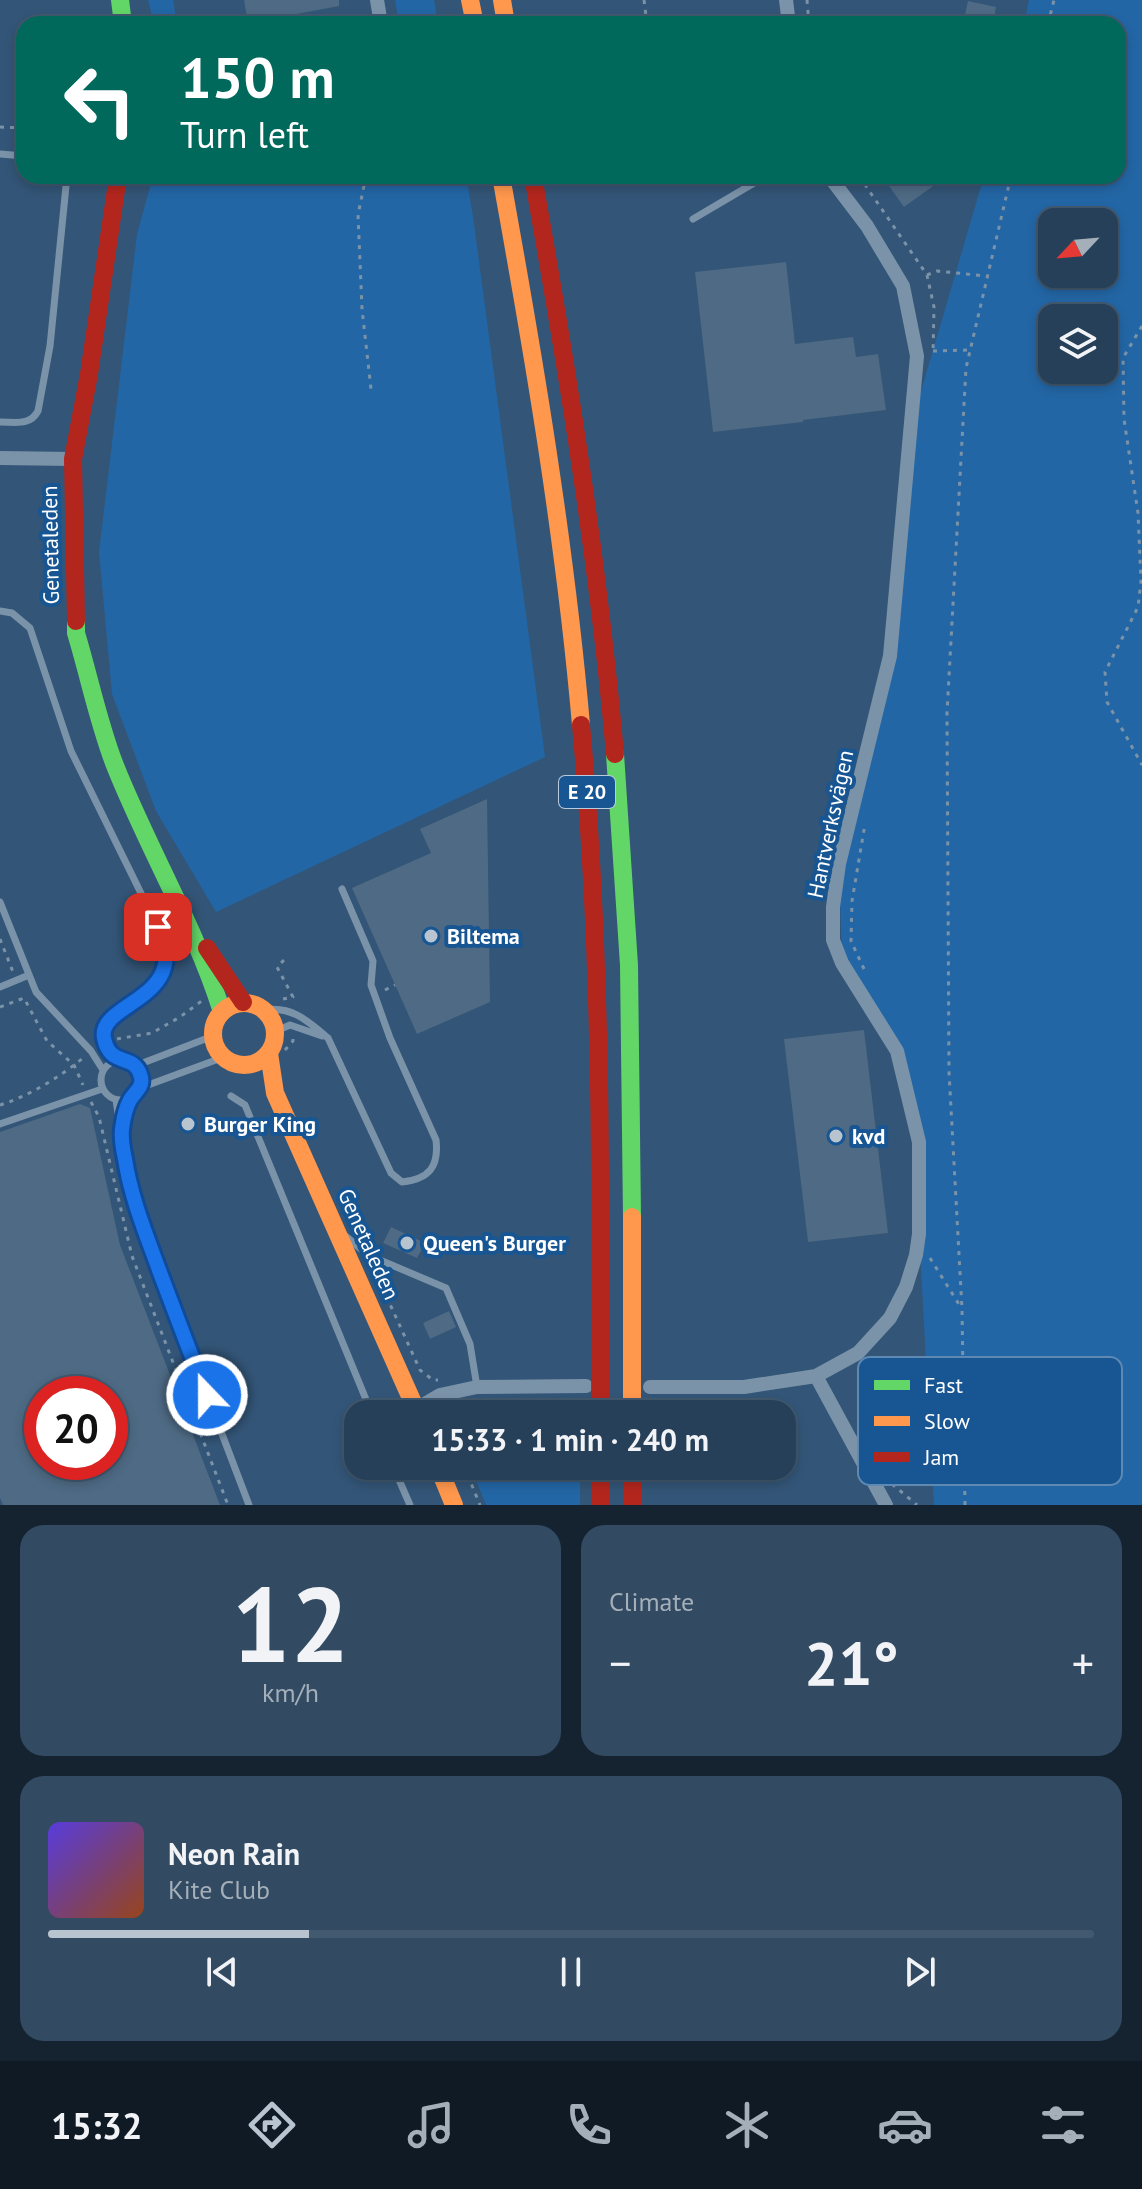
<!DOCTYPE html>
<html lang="en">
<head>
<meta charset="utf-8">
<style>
	body { margin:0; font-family:"PT Sans",sans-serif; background:#324b62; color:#f1f3f6; height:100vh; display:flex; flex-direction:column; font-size:30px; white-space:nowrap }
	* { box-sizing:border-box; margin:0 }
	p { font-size:26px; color:#a4afba }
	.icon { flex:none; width:44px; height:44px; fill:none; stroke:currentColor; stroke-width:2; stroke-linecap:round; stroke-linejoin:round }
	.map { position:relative; height:1505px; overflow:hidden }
	.drawer { display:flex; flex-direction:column; gap:20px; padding:20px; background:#152331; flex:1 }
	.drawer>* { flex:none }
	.top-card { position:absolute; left:16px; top:16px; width:1110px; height:168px; border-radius:24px; box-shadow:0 4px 12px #0003,0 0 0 2px #42596f; background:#00695c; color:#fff; overflow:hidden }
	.needle { width:52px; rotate:244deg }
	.controls { position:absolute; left:1038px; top:208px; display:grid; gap:16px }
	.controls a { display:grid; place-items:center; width:80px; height:80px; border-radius:16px; background:#264059; box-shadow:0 4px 12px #0003,0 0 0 2px #42596f; font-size:40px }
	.speed { position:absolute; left:24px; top:1376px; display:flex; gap:16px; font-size:40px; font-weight:700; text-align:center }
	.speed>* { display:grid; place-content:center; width:104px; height:104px; border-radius:50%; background:#264059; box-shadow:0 4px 12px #0003,0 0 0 2px #42596f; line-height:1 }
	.speed .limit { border:12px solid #d22; background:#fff; color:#111 }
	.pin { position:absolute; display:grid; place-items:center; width:68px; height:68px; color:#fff; margin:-34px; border-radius:16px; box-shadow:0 4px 12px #0006 }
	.me { position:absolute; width:88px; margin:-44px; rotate:338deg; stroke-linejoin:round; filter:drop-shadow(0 0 6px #0008) }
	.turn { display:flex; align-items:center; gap:28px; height:168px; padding:0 32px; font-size:36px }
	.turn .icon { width:104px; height:104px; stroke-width:2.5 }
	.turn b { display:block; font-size:56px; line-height:68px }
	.big { font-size:60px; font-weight:700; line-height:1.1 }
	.drawer .tile { flex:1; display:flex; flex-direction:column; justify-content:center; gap:12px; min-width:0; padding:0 28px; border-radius:24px; background:#324b62 }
	.drawer .dial { align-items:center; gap:0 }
	.dial b { font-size:104px; line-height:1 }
	.song { display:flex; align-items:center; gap:24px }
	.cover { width:96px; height:96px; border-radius:12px; background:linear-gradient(135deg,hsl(250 70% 55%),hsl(20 70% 35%)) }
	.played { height:8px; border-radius:4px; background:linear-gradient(90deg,#b8c4cf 25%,#42596f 25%) }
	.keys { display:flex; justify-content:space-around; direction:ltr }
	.heat { display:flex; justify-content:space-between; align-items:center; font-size:44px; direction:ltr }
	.drawer .tiles { flex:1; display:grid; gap:20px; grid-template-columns:1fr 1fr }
	.tile:last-child { grid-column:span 2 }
	.trip { position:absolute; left:344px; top:1400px; width:452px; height:80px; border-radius:24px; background:#264059; box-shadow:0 4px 12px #0003,0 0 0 2px #42596f; font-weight:700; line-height:80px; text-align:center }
	.menu { display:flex; height:128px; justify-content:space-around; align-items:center; background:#0f1a24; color:#a4afba }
	.menu .icon { width:56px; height:56px }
	.menu .current { color:#b8c4cf }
	.menu b { font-size:36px; color:#f1f3f6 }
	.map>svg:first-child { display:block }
	.green { fill:#2366a5; fill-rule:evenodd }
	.building { fill:#4e6a84; fill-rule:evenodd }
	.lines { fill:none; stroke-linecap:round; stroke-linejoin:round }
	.path { stroke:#7b93a9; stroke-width:3; stroke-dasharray:4 6; stroke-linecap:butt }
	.lane { stroke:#7b93a9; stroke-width:7 }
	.street { stroke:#7b93a9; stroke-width:14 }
	.fast { stroke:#63d668; stroke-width:18 }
	.slow { stroke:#ff974d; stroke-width:18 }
	.jam { stroke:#b3261e; stroke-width:18 }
	.route-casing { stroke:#114b97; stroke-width:20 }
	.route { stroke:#1a73e8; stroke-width:14 }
	.poi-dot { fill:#b8c4cf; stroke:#175693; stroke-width:3 }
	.labels { text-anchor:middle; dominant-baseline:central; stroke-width:8; stroke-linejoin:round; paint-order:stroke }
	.shield { fill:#175693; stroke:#b9ccdf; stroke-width:2 }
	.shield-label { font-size:20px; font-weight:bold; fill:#fff }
	.street-label { font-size:22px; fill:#fff; stroke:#175693 }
	.poi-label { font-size:22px; font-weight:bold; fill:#fff; stroke:#175693; text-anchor:start }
	.key { fill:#175693; stroke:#5d89b3; stroke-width:2 }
	.key-label { font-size:22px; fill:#fff }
</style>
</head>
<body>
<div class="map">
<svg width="1142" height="1505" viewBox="0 0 1142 1505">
	<rect width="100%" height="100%" fill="#357"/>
	<path class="green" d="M148,0H173L177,24H151V11Z
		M395,0H434L438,24H399Z
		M1029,0H1142V1505H934L919,1234V1142L897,1051L842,963L839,864L890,656L912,422L984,176H1118V24H1024ZM1052,222H1104V274H1052ZM1052,318H1104V370H1052Z
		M153,176H466L473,216L545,757L216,912L156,811L112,694L99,552L137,234Z
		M474,1403H581V1414H458L463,1408Z
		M470,1466H580V1505H486Z"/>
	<path class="building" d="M244,0H339V6L248,23Z
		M968,1L996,7L993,24H963Z
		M882,176H947L904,207Z
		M786,262L795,344L853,337L856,357L878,354L886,410L803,420V422L713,432L695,272Z
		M487,799L490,1002L417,1034L352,888L431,853L420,829Z
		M864,1030L888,1233L808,1242L784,1039Z
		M80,1104L90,1108L120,1245L220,1505H3L0,1498V1132ZM42,1394H110V1462H42Z
		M391,1227L425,1243L417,1258L383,1243Z
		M449,1311L456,1327L430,1339L423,1323Z"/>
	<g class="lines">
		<path class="path" d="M644,0L647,24
			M807,0L809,24
			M1048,24L1054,0
			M0,127L24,128
			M366,176L358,215L362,309L371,389
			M859,176L927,275L934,307L933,354
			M927,275L937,271L986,276
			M1142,326L1123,358L1124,419L1138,513L1141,581L1138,607L1105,672L1107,702L1142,765
			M933,351L969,350
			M0,939L13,972
			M864,969L851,941L852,901L865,824
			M385,990L395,985
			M283,999L293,997L277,967L286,958
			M0,1007L24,998L47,1041L74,1065L83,1085
			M117,1039L152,1033L180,1017L203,1000
			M285,1050L293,1041V1037
			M91,1102L99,1117L132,1256L228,1505
			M0,1105C29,1096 60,1077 83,1058
			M349,1214L356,1229
			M930,1258L960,1306
			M374,1269L420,1370L433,1380H438
			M464,1466L480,1505
			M892,1484L917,1505
			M965,1505L962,1309L949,1072L947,713L966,368L1011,176"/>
		<path class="lane" d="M0,154L24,156
			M693,219L766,176
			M0,422C16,422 30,426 38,411L50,346L67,176
			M0,611L12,613L30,628L71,751L165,942C164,958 165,977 153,989C139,1004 98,1014 105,1040C107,1049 111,1054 118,1060
			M0,902L36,992L91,1051L103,1070
			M0,987L29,975
			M265,1010C292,1006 308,1021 328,1038L391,1173L402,1182C430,1179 439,1166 436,1140L390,1038L371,985L373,961L342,889
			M276,1031L290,1025L322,1036
			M101 1080a20 20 0 1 1 40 0a20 20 0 1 1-40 0Z
			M135,1066L213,1036
			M140,1088L224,1057
			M231,1096L245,1105L372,1414
			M116,1100L128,1178L138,1213L249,1505
			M0,1124L102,1089
			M122,1128L130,1098
			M343,1234L368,1255L446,1288L470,1344L477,1387
			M393,1466L410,1505"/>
		<path class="street" d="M377,0L381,24
			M786,0L789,24
			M0,458L73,459
			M816,1376L886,1505
			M650,1387H744L816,1376L858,1353L890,1318L906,1287L916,1255L919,1234V1142L897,1051L842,963L833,940V907L839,864L890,656L917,356L903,286L867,226L829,176
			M416,1409L440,1395L477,1387L586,1386"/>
		<path class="fast" d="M120,0L123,24
			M76,621V633C89,676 98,721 114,763C147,847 195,926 222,1012
			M615,754L629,965L632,1217"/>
		<path class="slow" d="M470,0L475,24
			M502,0L506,24
			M501,176C534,358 565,541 581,725
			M213 1034a31 31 0 1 1 62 0a31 31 0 1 1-62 0Z
			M269,1053L275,1093L418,1414
			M632,1414V1217
			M438,1466L454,1505"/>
		<path class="jam" d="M533,176C567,368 598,559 615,754
			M76,621L73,459L89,374L118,176
			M581,725C602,954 601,1184 600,1414
			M207,948L243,1002
			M600,1466V1505
			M632,1466V1505"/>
	</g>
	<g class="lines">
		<g class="route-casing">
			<path id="route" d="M158,927C193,1000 97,1002 104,1038C110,1068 133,1053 140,1074C145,1087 135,1091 130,1100C126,1107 123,1121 122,1129C121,1139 123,1150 125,1159C131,1198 146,1234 159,1270C175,1312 190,1353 207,1395"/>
		</g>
		<use href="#route" class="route"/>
	</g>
	<g class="poi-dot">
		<circle cx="431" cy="936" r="8"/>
		<circle cx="188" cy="1124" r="8"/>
		<circle cx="836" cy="1136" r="8"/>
		<circle cx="407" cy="1243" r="8"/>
	</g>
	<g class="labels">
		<rect class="shield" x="559" y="776" width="56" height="32" rx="6"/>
		<g class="shield-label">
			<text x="587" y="792">E 20</text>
		</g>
		<g class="street-label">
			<text transform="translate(50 545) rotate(-91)">Genetaleden</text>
			<text transform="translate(830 824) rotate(-78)">Hantverksvägen</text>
			<text transform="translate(369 1244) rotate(66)">Genetaleden</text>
		</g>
		<g class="poi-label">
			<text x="447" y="936">Biltema</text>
			<text x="204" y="1124">Burger King</text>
			<text x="852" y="1136">kvd</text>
			<text x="423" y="1243">Queen's Burger</text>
		</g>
	</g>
	<rect x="858" y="1357" width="264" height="128" rx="12" class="key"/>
	<rect x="874" y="1380" width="36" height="10" fill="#63d668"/>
	<rect x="874" y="1416" width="36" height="10" fill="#ff974d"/>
	<rect x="874" y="1452" width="36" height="10" fill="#b3261e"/>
	<g class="key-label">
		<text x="924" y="1393">Fast</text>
		<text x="924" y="1429">Slow</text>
		<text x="924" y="1465">Jam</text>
	</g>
</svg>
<div class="controls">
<a><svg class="needle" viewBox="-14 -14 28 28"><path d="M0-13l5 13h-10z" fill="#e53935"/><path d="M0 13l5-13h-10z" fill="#a4afba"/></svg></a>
<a><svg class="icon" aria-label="layers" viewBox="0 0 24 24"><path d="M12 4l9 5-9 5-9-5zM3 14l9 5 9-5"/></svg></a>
</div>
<div class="speed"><div class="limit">20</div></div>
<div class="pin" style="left:158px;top:927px;background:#d93025"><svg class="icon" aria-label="arrive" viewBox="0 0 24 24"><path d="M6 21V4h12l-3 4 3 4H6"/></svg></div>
<svg class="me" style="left:207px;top:1395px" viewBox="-20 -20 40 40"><circle r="17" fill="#1a73e8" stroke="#fff" stroke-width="3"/><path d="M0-11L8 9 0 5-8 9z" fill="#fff"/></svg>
<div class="trip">15:33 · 1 min · 240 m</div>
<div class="top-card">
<div class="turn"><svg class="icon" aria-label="left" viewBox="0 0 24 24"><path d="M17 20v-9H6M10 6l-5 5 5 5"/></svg><div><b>150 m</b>Turn left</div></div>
</div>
</div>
<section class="drawer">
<div class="tiles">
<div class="tile dial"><b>12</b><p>km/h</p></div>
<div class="tile"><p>Climate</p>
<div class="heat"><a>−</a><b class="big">21°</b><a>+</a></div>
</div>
<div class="tile">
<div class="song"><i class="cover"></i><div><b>Neon Rain</b><p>Kite Club</p></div></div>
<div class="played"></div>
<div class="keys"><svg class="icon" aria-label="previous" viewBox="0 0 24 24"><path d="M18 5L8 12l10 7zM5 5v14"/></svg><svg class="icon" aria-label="pause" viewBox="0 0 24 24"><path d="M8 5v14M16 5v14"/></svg><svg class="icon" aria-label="next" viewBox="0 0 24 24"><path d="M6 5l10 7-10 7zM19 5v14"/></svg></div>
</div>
</div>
</section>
<nav class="menu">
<b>15:32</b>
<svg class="icon current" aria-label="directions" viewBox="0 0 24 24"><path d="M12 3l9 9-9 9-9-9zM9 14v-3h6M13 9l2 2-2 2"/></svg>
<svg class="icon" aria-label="music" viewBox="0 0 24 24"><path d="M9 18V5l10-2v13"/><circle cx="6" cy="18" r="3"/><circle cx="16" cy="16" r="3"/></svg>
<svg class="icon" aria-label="phone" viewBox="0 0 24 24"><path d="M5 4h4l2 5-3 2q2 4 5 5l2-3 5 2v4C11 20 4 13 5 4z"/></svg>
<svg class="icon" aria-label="climate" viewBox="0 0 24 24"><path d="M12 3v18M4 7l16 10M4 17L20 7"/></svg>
<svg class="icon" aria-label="car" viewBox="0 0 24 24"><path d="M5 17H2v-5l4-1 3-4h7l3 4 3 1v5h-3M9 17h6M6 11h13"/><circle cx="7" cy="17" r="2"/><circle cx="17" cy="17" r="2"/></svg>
<svg class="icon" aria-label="filters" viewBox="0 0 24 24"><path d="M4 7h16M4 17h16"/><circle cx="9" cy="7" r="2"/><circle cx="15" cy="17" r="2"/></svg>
</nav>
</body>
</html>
